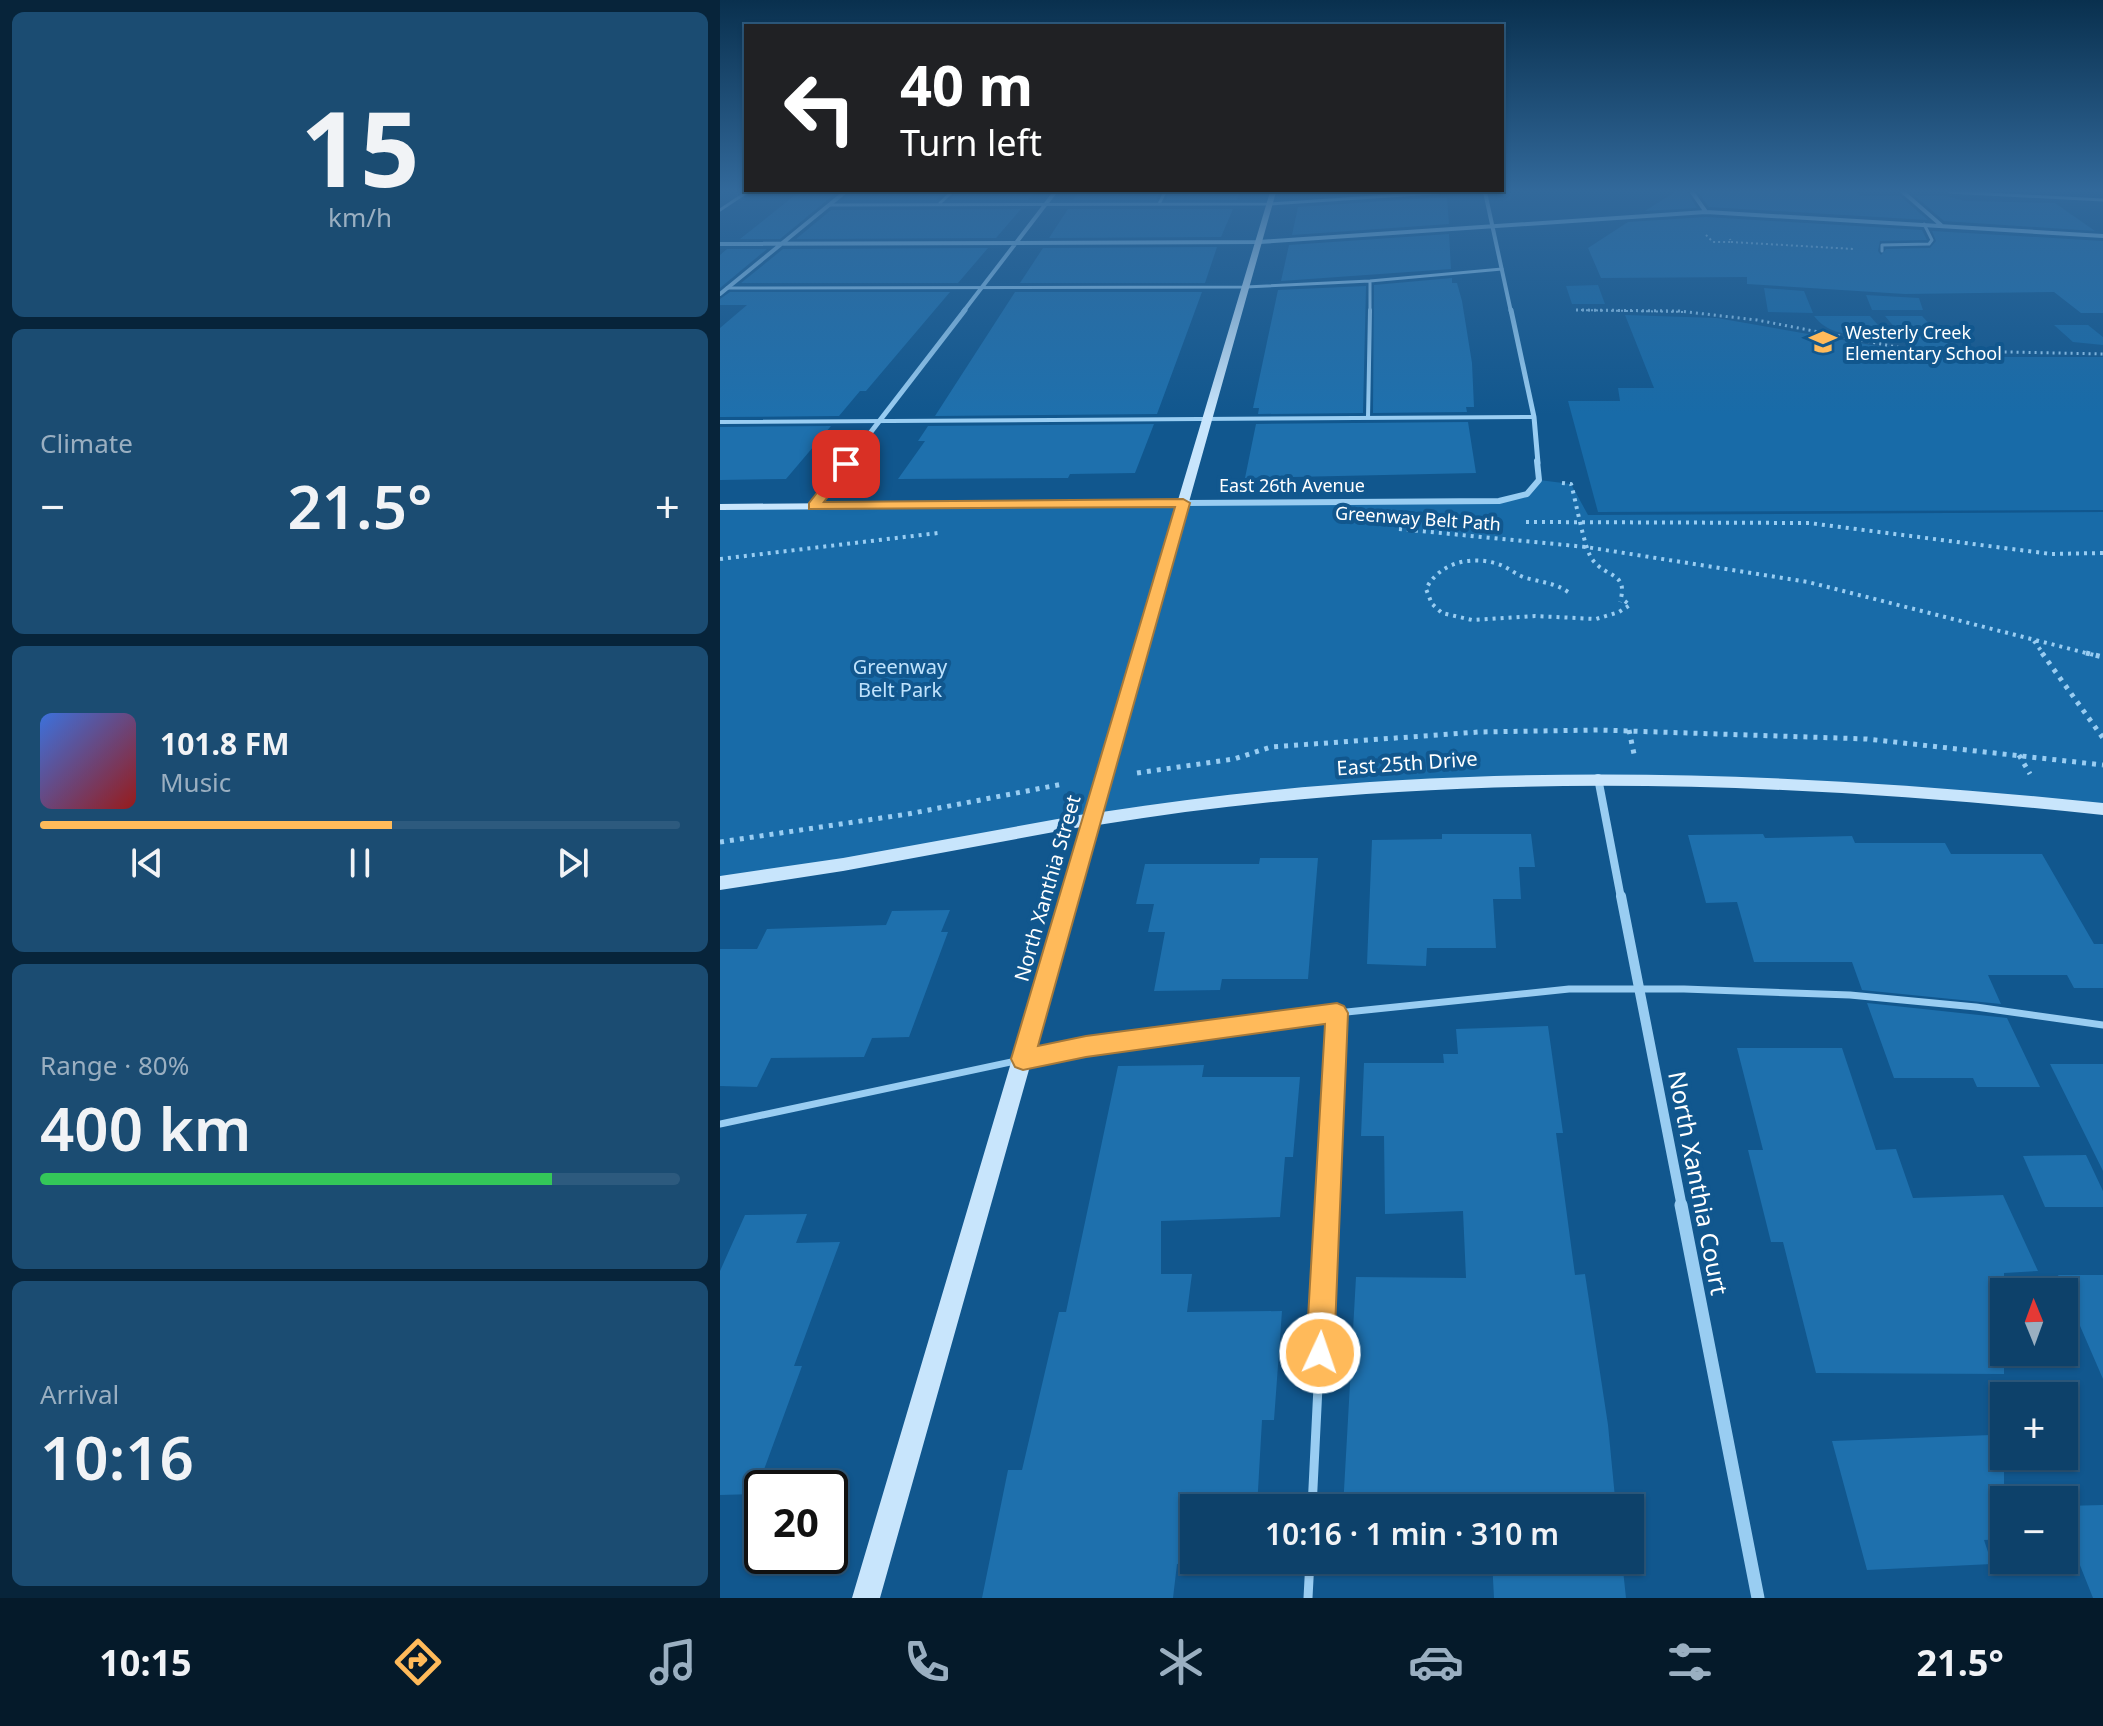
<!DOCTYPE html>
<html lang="en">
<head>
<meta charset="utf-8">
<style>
	body { margin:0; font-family:"Noto Sans",sans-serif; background:#1b4c72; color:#f1f3f6; height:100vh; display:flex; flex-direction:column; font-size:30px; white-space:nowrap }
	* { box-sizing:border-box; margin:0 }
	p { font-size:26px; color:#9aafc1 }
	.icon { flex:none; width:44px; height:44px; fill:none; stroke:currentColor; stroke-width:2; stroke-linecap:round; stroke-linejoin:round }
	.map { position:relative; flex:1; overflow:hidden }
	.sheet { display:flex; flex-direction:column; gap:12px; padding:12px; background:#07243a; width:720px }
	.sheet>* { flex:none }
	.guide { position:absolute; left:24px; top:24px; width:760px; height:168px; border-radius:0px; box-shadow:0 2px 6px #0004,0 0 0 2px #2d5a7e; background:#202124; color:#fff; overflow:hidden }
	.needle { width:52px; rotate:359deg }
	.fabs { position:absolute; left:1270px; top:1278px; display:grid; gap:16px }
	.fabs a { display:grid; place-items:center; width:88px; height:88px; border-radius:0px; background:#0d416a; box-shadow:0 2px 6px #0004,0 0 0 2px #2d5a7e; font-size:40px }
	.speed { position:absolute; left:24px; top:1470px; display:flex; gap:16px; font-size:40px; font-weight:700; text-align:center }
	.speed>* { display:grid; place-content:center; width:104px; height:104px; border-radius:50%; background:#0d416a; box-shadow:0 2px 6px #0004,0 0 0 2px #2d5a7e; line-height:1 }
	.speed .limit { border:4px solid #111; border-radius:12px; background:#fff; color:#111 }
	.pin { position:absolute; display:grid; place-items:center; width:68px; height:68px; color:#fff; margin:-34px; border-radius:16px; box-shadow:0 4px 12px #0006 }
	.me { position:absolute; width:88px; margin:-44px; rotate:3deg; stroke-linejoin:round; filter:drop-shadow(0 0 6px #0008) }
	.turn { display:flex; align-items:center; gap:28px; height:168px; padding:0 24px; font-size:36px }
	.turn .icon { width:104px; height:104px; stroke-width:2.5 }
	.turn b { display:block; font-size:56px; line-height:68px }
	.big { font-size:60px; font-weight:600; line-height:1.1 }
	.sheet .tile { flex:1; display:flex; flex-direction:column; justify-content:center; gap:12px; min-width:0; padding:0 28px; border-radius:12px; background:#1b4c72 }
	.sheet .dial { align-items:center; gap:0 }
	.dial b { font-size:104px; line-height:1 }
	.song { display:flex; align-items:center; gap:24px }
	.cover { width:96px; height:96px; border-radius:12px; background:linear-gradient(135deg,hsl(220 70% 55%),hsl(0 70% 35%)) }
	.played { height:8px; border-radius:4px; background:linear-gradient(90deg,#ffba5a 55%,#2d5a7e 55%) }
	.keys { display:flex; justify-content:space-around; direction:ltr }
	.heat { display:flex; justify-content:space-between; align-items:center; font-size:44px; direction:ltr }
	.charge { height:12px; border-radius:6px; background:linear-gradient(90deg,#34c759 80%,#2d5a7e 0) }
	.trip { position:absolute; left:460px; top:1494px; width:464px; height:80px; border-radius:0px; background:#0d416a; box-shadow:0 2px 6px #0004,0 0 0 2px #2d5a7e; font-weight:600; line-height:80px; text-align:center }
	.tab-bar { display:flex; height:128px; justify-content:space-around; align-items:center; background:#051a2a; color:#9aafc1 }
	.tab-bar .icon { width:56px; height:56px }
	.tab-bar .selected { color:#ffba5a }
	.tab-bar b { font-size:36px; color:#f1f3f6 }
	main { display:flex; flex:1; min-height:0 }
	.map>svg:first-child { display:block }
	.green { fill:#186ba8 }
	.building { fill:#1e70ad }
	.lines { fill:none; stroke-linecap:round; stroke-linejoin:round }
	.path-far3 { stroke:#99cdf2; stroke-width:2; stroke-dasharray:2 3; stroke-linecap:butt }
	.path-far2 { stroke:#99cdf2; stroke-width:3; stroke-dasharray:2 4; stroke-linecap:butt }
	.path-far1 { stroke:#99cdf2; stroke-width:4; stroke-dasharray:3 5; stroke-linecap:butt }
	.path { stroke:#99cdf2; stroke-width:5; stroke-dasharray:4 6; stroke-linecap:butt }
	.lane-far3 { stroke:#99cdf2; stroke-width:3 }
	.lane-far2 { stroke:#99cdf2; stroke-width:4 }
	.lane-far1 { stroke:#99cdf2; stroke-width:7 }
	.lane { stroke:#99cdf2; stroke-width:9 }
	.street-far5 { stroke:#99cdf2; stroke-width:4 }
	.street-far4 { stroke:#99cdf2; stroke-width:5 }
	.street-far3 { stroke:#99cdf2; stroke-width:6 }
	.street-far2 { stroke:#99cdf2; stroke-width:8 }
	.street-far1 { stroke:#99cdf2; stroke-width:10 }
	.street { stroke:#99cdf2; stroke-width:13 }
	.secondary { fill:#c8e5fc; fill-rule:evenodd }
	.route { fill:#ffba5a; stroke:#a6793a; stroke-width:2 }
	.labels { text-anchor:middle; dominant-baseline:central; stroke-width:8; stroke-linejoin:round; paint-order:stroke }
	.far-poi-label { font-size:18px; fill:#fff; stroke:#11578e; text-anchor:start }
	.far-street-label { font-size:18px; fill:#fff; stroke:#11578e }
	.park-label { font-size:20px; fill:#c0e3fd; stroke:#11578e }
	.street-label { font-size:20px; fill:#fff; stroke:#11578e }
	.near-street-label { font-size:24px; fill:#fff; stroke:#11578e }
</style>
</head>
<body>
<main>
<section class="sheet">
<div class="tile dial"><b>15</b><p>km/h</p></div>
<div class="tile"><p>Climate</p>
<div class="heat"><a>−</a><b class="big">21.5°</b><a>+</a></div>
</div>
<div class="tile">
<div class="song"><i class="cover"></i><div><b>101.8 FM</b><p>Music</p></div></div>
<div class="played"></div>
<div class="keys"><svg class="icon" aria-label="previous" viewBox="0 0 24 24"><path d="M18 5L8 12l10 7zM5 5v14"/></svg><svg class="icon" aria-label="pause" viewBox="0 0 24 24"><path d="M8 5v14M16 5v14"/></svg><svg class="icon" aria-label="next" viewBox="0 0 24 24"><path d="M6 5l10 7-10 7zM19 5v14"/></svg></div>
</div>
<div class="tile"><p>Range · 80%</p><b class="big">400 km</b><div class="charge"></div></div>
<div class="tile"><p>Arrival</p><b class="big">10:16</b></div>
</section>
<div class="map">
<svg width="1383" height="1598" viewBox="0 0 1383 1598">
	<rect width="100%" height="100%" fill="#11578e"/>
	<path class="green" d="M878,285L885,304H852L846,286Z
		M1044,288L1084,291L1093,313L1048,312Z
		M1146,295L1199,298L1203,310H1152Z
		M905,315L997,318L1203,354L1250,357H1383V510L878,512L848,401H900L898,388H934Z
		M1094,316H1150L1166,334C1140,335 1112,339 1094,316Z
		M1165,316H1202L1231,347H1191Z
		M1334,325H1368L1383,337V345L1353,342Z
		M819,480L851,484L868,515L1383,512V809L877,776L491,802L0,883V507L779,501L807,494Z"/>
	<path class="building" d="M79,192H117L60,239H20Z
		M130,192H226L216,200H123Z
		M236,192H315L308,200H230Z
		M359,192H440L436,200H353Z
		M449,192H520L517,200H446Z
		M955,192H967L977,208L925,211Z
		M978,192H1136L1140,196H1180L1208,220L989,207Z
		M1195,196H1226L1245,201L1335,203L1375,231L1224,221Z
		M710,198H727L729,224L572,235L578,207Z
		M301,209L276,238L76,239L111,210Z
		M348,209H513L501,237L329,238Z
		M986,217L1202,230L1207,240L1160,241L1158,251L1161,255L1166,249L1210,248L1216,241L1212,231L1383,241V313H1361L1334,292L1185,294L1027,284V277L881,278L868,248L908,222Z
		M729,234L731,269L561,281L569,245Z
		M497,247L485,283H300L323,248Z
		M268,248L238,283H21L63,249Z
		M7,249H47L0,288V255Z
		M732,278V283H737L742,301L752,363L754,407H746L747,412L653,413L654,285Z
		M646,286L643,413L538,414L539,408H533L558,290Z
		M10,292H230L146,391H140L119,416L0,417V328L27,305H0V299Z
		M295,292H482L437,414L215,416Z
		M748,422L756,473L525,478L536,424Z
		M434,424L415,473L350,474L348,478L178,479L205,441H198L208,426Z
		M111,426L66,479L0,480V427Z
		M722,834H811L815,867H799L801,899H773L776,948H707L706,966L647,964L652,840L722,839Z
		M1043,834L1045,838L1132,836L1135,843H1225L1231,854H1322L1374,944H1383V988H1354L1347,975H1268L1281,1004L1142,990L1132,962H1034L1017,902L986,903L968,835Z
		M540,858H598L588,979H502L500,990L434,991L445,932H428L434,904H416L425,864H539Z
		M230,910L221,932H228L189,1037L152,1038L144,1057L51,1058L37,1087L0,1086V949H37L47,929L166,925L172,911Z
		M1147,1003L1287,1018L1320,1087H1257L1253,1078H1174Z
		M828,1026L843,1133H836L855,1275L865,1274L888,1425L896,1508H623L636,1277L746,1278L743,1211L665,1214L664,1136H641L644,1063H724L723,1054H738L736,1029Z
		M1017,1048H1122L1156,1150L1176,1149L1193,1198L1283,1195L1318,1271L1284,1273V1374L1096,1373L1063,1242H1051L1028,1150H1043Z
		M1330,1064H1383V1171Z
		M484,1065L482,1077H580L573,1157H565L560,1217L441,1221V1274H472L467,1312L562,1311L554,1420H542L537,1508H474V1560H534L457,1564L453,1598H262L288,1470H302L339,1312H346L398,1066Z
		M1366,1155L1383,1191V1207H1325L1303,1156Z
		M87,1214L76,1243L120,1242L74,1366H82L35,1494L0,1495V1271L25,1215Z
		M1338,1275H1383V1379Z
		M1271,1435L1284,1468V1539L1264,1540L1272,1564L1147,1570L1112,1441Z
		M1383,1505V1598H1373L1344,1525V1506Z
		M772,1560H902L906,1598H774Z"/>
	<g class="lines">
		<path class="path-far3" d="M986,235L993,242H1011L1010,239
			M1011,242L1134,249
			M856,310L966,312"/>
		<path class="path-far2" d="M856,310L959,311L1037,320L1192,350L1383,354"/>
		<path class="path-far1" d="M842,483L851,484C856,501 864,548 872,559C886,579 909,571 900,602
			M806,522L1089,523L1331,554L1383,553
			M679,529L866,547L1088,582L1374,655
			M0,559L218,533
			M848,592C835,583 821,582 806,578C796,575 788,567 778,564C750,555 719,563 706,589L712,604L722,613L752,620L815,616L876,619L899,612L910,605L902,599
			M1314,641L1324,655"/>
		<path class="path" d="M1322,653L1383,738
			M1366,653L1383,657
			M909,730L914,754
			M1299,755L1310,774
			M417,773L514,759L551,747L759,732L879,730L1147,739L1383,765
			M0,842L188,814L343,784"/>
		<path class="lane-far3" d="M1229,192L1383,200
			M220,203L232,192
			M439,204L445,192
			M109,205L550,204L729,192
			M0,210L27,192
			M1162,251V245L1209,244L1212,240L1204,224
			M7,288L526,287L650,281L782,269
			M650,312V281"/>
		<path class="lane-far2" d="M648,418L650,310
			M0,422L814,417"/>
		<path class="lane-far1" d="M0,1124L366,1046L617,1013L849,989H964L1130,995L1256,1007L1383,1025
			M607,1207L617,1013"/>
		<path class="lane" d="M592,1508L607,1205
			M588,1598L590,1560"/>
		<path class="street-far5" d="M765,192L791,312
			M972,192L986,212
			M1183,192L1221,225
			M0,244L539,242L986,212L1383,236
			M0,294L125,192
			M243,312L335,192"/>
		<path class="street-far4" d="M791,310L814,417L818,463
			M127,463L245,310"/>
		<path class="street-far3" d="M463,503L779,501L807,494L819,480L817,461
			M94,506L129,461"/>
		<path class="street-far2" d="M878,778L901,898"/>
		<path class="street-far1" d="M901,896L962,1207"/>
		<path class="street" d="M961,1205L1038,1598"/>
		<path class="secondary" d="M550,192H556L382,812C716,759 1047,768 1383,803V815C1044,779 716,770 378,825L160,1598H132L361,827L123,871L0,890V876L123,858L365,814L456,507L0,510V504L458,500Z"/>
	</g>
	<linearGradient id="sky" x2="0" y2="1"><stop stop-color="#09304e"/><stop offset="0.46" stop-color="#32699b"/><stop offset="1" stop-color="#32699b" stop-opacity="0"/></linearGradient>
	<rect width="1383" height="415" fill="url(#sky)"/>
	<path class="route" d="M126,460L132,464L104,502L463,499L470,503L318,1046L366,1036L617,1003L624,1006L628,1013L614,1353L610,1363L600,1367L590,1363L586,1353L605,1024L366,1057L303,1070L295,1067L291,1059L455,507L89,509V503L122,461Z"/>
	<defs>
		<g id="school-bare" transform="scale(2.16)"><path d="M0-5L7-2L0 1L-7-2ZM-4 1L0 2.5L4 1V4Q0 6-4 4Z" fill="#ffba5a" stroke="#11578e" stroke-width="2.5" paint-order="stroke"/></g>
	</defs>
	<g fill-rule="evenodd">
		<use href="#school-bare" x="1103" y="342"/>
	</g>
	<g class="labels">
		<g class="far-poi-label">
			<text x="1125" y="332">Westerly Creek<tspan x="1125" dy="21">Elementary School</tspan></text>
		</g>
		<g class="far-street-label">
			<text x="572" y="485">East 26th Avenue</text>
			<text transform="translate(698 518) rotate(4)">Greenway Belt Path</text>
		</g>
		<g class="park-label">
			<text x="180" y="666">Greenway<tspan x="180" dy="23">Belt Park</tspan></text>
		</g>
		<g class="street-label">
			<text transform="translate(687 763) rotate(-4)">East 25th Drive</text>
			<text transform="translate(327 888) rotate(-74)">North Xanthia Street</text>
		</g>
		<g class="near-street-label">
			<text transform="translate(979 1183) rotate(79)">North Xanthia Court</text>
		</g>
	</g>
</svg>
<div class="fabs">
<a><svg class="needle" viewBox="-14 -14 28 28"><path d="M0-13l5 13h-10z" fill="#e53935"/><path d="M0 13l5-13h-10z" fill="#9aafc1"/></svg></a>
<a>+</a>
<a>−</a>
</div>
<div class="speed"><div class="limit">20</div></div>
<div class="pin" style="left:126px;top:464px;background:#d93025"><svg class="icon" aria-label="arrive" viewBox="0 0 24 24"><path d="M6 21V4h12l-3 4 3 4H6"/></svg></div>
<svg class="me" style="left:600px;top:1353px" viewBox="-20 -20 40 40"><circle r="17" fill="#ffba5a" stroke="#fff" stroke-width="3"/><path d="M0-11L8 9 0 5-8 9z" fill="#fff"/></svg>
<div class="trip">10:16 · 1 min · 310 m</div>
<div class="guide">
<div class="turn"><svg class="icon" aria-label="left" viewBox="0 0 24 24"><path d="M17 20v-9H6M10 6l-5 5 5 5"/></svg><div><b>40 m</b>Turn left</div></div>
</div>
</div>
</main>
<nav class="tab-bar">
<b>10:15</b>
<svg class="icon selected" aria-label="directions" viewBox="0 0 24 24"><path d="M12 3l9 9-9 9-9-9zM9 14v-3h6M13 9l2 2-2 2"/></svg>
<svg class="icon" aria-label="music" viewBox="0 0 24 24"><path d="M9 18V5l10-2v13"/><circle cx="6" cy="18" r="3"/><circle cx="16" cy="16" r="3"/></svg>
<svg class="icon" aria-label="phone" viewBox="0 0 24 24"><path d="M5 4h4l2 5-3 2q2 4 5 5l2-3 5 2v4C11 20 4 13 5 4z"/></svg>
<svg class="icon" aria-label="climate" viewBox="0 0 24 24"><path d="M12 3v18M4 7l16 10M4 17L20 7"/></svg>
<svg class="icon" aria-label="car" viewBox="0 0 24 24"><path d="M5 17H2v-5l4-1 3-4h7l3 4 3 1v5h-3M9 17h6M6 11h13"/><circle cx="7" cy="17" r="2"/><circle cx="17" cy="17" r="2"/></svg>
<svg class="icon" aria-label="filters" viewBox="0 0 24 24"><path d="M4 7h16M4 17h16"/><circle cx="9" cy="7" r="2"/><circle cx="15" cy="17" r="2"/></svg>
<b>21.5°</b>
</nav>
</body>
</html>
